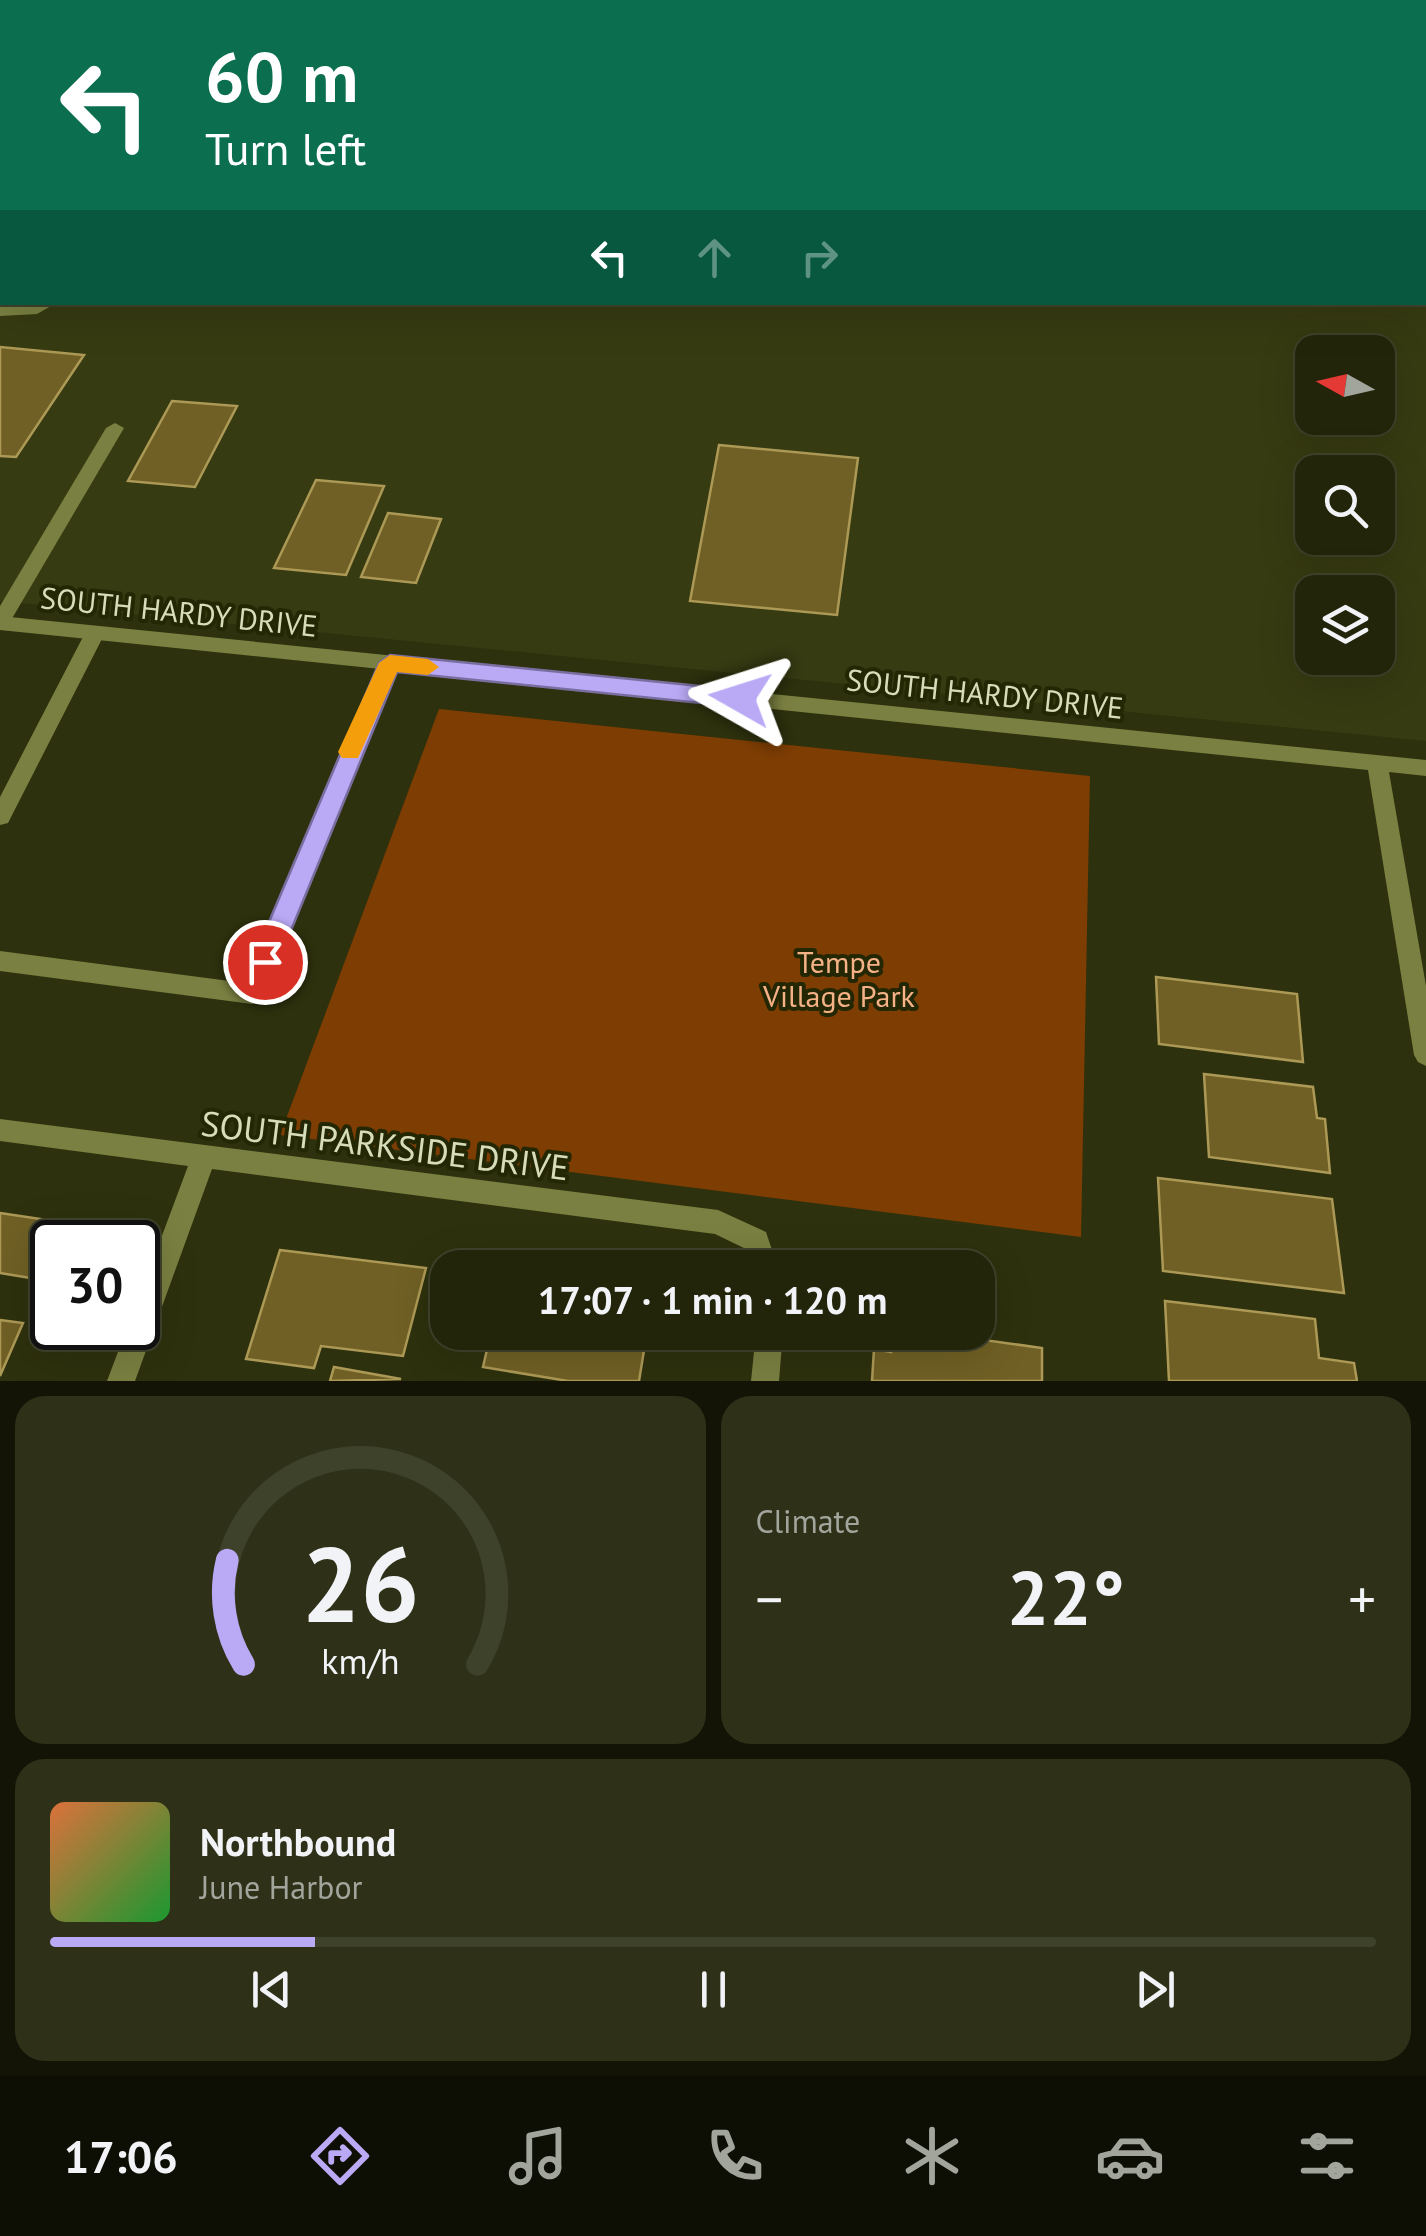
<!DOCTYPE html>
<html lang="en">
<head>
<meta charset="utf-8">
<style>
	body { margin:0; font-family:"PT Sans",sans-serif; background:#2e3118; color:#f1f3f6; height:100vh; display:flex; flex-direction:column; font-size:38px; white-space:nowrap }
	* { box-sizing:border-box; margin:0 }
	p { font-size:32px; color:#a2a59c }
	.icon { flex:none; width:55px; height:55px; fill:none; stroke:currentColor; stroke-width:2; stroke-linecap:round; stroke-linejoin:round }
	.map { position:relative; height:1381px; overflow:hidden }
	.side { display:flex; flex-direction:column; gap:15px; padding:15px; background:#131406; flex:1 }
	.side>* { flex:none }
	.hud { position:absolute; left:0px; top:0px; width:1428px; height:305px; box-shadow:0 10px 40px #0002,0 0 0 2px #3f422b; background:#0b6e4f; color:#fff; overflow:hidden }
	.needle { width:65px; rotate:278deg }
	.controls { position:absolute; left:1295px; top:335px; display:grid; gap:20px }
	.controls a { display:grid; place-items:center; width:100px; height:100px; border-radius:20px; background:#22250a; box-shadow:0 10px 40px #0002,0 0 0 2px #3f422b; font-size:50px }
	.speed { position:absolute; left:30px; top:1220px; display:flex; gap:20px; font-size:50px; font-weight:700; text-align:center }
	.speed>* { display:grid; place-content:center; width:130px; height:130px; border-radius:50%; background:#22250a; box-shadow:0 10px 40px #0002,0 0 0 2px #3f422b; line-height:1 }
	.speed .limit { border:5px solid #111; border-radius:15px; background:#fff; color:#111 }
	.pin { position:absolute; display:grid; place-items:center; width:85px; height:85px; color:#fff; margin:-42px; border:5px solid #fff; border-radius:50%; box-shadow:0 2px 10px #0007 }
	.me { position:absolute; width:110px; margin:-55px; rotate:276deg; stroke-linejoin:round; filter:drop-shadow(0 0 8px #0008) }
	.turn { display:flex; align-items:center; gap:35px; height:210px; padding:0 40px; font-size:45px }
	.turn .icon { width:130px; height:130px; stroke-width:2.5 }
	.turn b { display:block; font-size:70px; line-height:85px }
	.lanes { display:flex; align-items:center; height:95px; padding:0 40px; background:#0003; justify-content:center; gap:50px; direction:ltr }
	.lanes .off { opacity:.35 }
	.big { font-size:75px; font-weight:800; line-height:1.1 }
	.side .card { flex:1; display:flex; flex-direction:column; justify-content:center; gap:15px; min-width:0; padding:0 35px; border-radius:30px; background:#2e3118 }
	.side .dial { align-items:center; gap:0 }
	.dial svg { height:260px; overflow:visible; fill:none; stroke:#3f422b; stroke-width:7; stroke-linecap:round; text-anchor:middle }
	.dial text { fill:#f1f3f6; stroke:none }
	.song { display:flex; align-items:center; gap:30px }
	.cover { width:120px; height:120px; border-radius:15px; background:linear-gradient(135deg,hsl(20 70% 55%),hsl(130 70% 35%)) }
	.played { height:10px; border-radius:5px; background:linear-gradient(90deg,#baaaf6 20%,#3f422b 20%) }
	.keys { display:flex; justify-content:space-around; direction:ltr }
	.heat { display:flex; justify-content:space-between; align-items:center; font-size:55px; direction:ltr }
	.side .tiles { flex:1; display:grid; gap:15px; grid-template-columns:1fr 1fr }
	.card:last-child { grid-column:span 2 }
	.trip { position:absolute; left:430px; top:1250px; width:565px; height:100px; border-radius:30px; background:#22250a; box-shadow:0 10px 40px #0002,0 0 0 2px #3f422b; font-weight:800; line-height:100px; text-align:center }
	.tabs { display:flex; height:160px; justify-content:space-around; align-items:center; background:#0e0f04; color:#a2a59c }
	.tabs .icon { width:70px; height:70px }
	.tabs .selected { color:#baaaf6 }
	.tabs b { font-size:45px; color:#f1f3f6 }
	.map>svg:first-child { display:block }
	.built { fill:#373b12; fill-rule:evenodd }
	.green { fill:#7d3d03 }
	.building { fill:#706025; stroke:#ad9956; stroke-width:2.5 }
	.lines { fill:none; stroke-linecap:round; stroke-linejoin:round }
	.lane { fill:#7a8041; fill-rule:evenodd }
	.street { fill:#7a8041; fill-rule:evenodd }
	.rail-casing { stroke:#828663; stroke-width:8 }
	.rail { stroke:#242703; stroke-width:5; stroke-dasharray:16; stroke-linecap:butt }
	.route { fill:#baaaf6; stroke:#796ea0; stroke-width:2.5 }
	.slow { fill:#f59e0b }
	.labels { text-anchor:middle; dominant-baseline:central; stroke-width:8; stroke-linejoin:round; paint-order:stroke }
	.street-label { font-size:30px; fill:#d7dcba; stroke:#242703 }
	.park-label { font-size:30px; fill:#f6b287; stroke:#242703 }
	.near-street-label { font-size:35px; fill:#d7dcba; stroke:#242703 }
</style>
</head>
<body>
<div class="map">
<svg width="1426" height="1381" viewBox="0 0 1426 1381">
	<rect width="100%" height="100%" fill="#2e310d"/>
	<path class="built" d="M0,0L71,2H2V302L1426,305V741L0,601ZM1312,352H1378V418H1312ZM1312,472H1378V538H1312ZM1312,592H1378V658H1312Z
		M664,0H1426V151L1425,2Z"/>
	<path class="green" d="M439,709L1090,776L1081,1237L280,1135Z"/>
	<path class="building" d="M681,0H810L808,2Z
		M975,0H1339L1353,2H973Z
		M0,347L84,355L16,457L0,456Z
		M172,401L237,406L195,487L128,481Z
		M719,445L858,458L837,615L690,601Z
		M316,480L384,486L346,575L274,568Z
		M388,513L441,519L416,583L361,577Z
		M1156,977L1297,994L1303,1062L1159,1044Z
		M1204,1074L1313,1087L1317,1118L1325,1119L1330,1173L1209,1157Z
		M1158,1178L1332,1199L1344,1293L1163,1271Z
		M0,1213L67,1223L59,1242H52V1257L43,1280L0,1273Z
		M280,1250L426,1268L403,1356L321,1346L314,1368L246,1359Z
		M1165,1301L1315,1319L1319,1358L1354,1363L1357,1381H1169Z
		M0,1320L23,1323L0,1376Z
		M491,1332H647L639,1381H568L483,1367Z
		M893,1332H957L956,1336L1042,1348V1381H872L874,1349L891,1352Z
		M334,1367L401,1379L330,1381Z"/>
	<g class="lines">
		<path class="lane" d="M0,9L2,10V18L0,17Z
			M0,82H2V90H0Z
			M2,232V244L0,245V233Z
			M37,302H58L37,314L0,316V306Z
			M115,423L124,428L7,627L0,629V606L106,428Z
			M95,626L105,633L8,823L0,825V797L85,633Z
			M390,656L400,663L260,1001L252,1004L0,971V951L245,983L380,663Z"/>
		<path class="street" d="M0,616L1426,760V776L1389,772L1426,986V1066L1418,1062L1414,1055L1368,770L0,630Z
			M0,1119L718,1210L766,1232L778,1268H752L746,1249L715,1234L212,1169L135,1381H107L127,1328H138V1300L188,1166L0,1141Z
			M756,1332H783L779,1381H751Z"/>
		<g class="rail-casing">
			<path id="rail" d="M359,0L371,2"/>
		</g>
		<use href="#rail" class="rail"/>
	</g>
	<path class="route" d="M390,655L740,690L751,698L740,707L397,672L278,962L274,970H256L252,962L379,663Z"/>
	<path class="slow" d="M390,655L428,659L439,667L428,675L397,672L358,758H342L338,752L379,663Z"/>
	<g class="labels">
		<g class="street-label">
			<text transform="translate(179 611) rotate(6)">SOUTH HARDY DRIVE</text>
			<text transform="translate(985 693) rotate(6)">SOUTH HARDY DRIVE</text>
		</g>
		<g class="park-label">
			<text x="839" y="961">Tempe<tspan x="839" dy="34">Village Park</tspan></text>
		</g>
		<g class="near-street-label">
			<text transform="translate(385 1145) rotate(7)">SOUTH PARKSIDE DRIVE</text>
		</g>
	</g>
</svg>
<div class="controls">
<a><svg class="needle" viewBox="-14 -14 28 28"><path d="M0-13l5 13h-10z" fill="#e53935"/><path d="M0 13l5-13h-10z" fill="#a2a59c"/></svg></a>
<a><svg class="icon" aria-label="search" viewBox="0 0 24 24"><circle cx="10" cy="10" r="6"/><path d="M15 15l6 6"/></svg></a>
<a><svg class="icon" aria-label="layers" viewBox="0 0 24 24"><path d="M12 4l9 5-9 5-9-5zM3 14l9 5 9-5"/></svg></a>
</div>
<div class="speed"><div class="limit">30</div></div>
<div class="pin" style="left:265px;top:962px;background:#d93025"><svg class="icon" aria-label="arrive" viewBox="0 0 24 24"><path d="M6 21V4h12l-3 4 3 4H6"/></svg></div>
<svg class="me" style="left:740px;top:698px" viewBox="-20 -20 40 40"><path d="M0-17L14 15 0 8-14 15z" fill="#baaaf6" stroke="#fff" stroke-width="4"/></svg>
<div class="trip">17:07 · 1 min · 120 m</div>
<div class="hud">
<div class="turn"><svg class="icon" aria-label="left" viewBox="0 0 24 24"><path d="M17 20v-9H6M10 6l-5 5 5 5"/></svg><div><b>60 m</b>Turn left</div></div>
<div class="lanes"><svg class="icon" aria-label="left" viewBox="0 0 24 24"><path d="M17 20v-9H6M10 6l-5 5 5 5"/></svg><svg class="icon off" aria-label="ahead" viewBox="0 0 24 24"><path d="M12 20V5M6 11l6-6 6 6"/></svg><svg class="icon off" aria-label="right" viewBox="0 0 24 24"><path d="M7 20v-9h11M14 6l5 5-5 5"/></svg></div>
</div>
</div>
<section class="side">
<div class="tiles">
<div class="card dial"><svg viewBox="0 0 100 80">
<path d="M14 69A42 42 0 1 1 86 69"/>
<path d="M14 69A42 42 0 0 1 9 37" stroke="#baaaf6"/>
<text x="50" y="56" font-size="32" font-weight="700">26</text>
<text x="50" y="72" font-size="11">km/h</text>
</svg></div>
<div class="card"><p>Climate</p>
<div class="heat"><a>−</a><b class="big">22°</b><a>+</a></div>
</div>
<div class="card">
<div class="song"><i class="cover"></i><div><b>Northbound</b><p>June Harbor</p></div></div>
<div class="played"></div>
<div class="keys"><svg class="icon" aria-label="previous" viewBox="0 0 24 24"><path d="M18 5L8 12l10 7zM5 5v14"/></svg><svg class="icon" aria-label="pause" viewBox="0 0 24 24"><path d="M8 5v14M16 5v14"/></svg><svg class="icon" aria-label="next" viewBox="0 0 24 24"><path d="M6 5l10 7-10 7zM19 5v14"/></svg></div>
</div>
</div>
</section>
<nav class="tabs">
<b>17:06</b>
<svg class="icon selected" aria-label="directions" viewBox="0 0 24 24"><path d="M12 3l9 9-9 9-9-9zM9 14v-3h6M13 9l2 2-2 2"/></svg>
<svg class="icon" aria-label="music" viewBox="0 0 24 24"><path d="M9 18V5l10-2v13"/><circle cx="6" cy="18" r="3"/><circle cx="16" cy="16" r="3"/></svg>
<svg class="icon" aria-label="phone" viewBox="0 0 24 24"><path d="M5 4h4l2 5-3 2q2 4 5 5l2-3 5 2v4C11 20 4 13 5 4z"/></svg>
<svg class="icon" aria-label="climate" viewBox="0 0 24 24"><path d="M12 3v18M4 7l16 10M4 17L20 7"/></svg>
<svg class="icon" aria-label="car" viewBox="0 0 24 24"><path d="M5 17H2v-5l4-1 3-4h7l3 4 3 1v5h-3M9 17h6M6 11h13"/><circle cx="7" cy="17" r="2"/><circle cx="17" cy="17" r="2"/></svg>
<svg class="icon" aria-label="filters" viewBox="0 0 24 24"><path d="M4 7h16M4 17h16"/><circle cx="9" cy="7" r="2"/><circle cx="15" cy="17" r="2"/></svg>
</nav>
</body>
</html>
